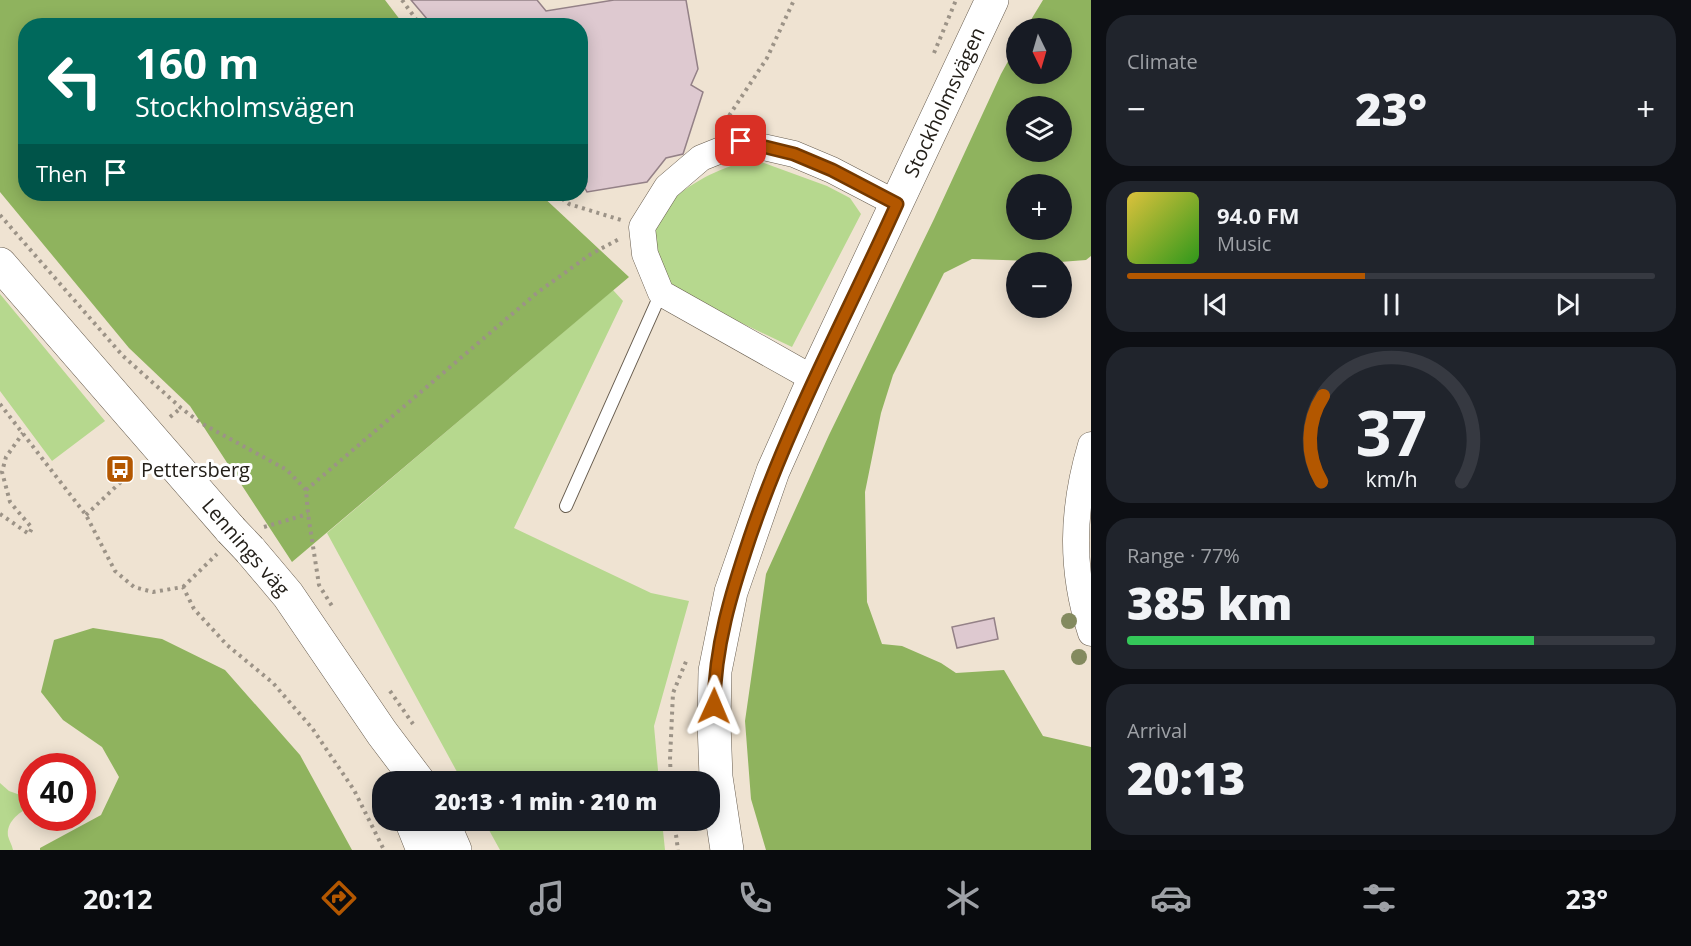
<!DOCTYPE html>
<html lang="en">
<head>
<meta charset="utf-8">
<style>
	body { margin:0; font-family:"Open Sans",sans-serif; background:#20242c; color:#f1f3f6; height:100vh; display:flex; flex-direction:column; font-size:22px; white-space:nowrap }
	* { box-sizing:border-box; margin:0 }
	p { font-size:20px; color:#9ea1a6 }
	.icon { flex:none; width:33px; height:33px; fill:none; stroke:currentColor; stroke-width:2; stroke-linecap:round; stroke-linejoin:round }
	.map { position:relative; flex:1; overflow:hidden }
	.details { display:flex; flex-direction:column; gap:15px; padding:15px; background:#0d0f14; width:600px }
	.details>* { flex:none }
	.hud { position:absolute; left:18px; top:18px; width:570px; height:183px; border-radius:24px; box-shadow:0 3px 15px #0003; background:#00695c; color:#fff; overflow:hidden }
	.needle { width:39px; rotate:175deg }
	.fabs { position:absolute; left:1006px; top:18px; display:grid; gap:12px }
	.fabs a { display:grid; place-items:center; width:66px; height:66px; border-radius:50%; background:#171b24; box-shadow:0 3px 15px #0003; font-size:30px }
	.speed { position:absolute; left:18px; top:753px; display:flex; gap:12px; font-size:30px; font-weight:700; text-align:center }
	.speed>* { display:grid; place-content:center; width:78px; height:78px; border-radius:50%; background:#171b24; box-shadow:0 3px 15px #0003; line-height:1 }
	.speed .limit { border:9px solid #d22; background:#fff; color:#111 }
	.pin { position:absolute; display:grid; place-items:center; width:51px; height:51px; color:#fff; margin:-26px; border-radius:12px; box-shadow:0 3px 9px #0006 }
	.me { position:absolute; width:66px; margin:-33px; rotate:1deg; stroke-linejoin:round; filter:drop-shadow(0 0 4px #0008) }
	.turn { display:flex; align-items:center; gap:21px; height:126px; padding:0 18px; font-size:27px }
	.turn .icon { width:78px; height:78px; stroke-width:2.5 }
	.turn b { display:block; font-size:42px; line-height:51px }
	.then { display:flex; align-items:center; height:57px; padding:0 18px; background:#0003; gap:12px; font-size:22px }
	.big { font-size:45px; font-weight:800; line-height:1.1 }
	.details .card { flex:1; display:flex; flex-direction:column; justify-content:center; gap:9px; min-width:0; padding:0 21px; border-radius:24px; background:#20242c }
	.details .dial { align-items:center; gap:0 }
	.dial svg { height:156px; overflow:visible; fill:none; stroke:#363941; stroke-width:7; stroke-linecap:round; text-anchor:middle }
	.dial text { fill:#f1f3f6; stroke:none }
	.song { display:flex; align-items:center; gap:18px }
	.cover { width:72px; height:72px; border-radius:9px; background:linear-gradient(135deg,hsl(50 70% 55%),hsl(110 70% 35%)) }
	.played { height:6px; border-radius:3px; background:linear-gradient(90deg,#b35700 45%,#363941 45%) }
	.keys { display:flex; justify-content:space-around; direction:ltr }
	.heat { display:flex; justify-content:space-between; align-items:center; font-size:33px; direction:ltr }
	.charge { height:9px; border-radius:4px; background:linear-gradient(90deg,#34c759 77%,#363941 0) }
	.trip { position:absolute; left:372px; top:771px; width:348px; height:60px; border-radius:24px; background:#171b24; box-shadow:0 3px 15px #0003; font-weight:800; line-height:60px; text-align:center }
	.tab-bar { display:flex; height:96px; justify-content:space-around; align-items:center; background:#090b0e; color:#9ea1a6 }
	.tab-bar .icon { width:42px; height:42px }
	.tab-bar .current { color:#b35700 }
	.tab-bar b { font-size:27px; color:#f1f3f6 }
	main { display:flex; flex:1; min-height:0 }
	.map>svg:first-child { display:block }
	.green { fill:#b6d88e }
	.forest { fill:#8fb35e; fill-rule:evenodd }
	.building { fill:#dec9d0; stroke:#948187; stroke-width:1.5 }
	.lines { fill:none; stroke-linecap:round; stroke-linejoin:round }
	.lane-casing { stroke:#675c4e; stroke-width:14 }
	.street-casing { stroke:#675c4e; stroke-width:27 }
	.secondary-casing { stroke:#675c4e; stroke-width:34 }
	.path { stroke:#9c9387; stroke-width:4; stroke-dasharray:3 4.5; stroke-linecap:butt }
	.lane { stroke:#fff; stroke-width:12 }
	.street { stroke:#fff; stroke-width:26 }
	.secondary { stroke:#fff; stroke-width:33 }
	.secondary-bridge-casing { stroke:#675c4e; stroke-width:34; stroke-linecap:butt }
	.secondary-bridge { stroke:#fff; stroke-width:33 }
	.tree { fill:#838a5f }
	.route-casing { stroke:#743900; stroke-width:15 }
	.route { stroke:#b35700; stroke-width:10 }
	.labels { text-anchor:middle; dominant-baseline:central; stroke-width:6; stroke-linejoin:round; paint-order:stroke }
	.street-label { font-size:20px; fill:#24201a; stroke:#fff }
	.poi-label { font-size:20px; fill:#24201a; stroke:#fff; text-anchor:start }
</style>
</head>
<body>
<main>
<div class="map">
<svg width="1091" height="850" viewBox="0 0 1091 850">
	<rect width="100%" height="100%" fill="#efe3d2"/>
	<path class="green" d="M756,160L827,186L850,198L861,214L792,347L651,280C651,268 649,234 653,225C666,193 724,163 756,160Z
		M613,290L623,301L514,528L651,593L689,601L654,726L659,781H462L327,533Z
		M0,294L105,421L52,461L0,391Z
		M67,758L82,766H45L49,763Z
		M82,767C91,777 90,790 83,800Z
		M0,783L9,791L23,796L31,783V807C20,811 6,822 8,836C9,840 12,845 13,850H0Z
		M484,821H662L665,850H500Z"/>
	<path class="forest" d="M0,0H385L404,25L26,26V194H540L629,277L292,562L190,406L129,348L0,192Z
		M1043,0H1091V256L1086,260L1060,262L972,259L944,273L893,375L881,413L865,492L867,602L882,644L902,646L941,663L956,673L1004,670L1043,736L1091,747V850H766L751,799L745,721L766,574L829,435L934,219L1001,74L1017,45V74H1062V28H1026ZM1017,106H1062V152H1017ZM1017,184H1062V230H1017Z
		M93,628L162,639L225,670L300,755L352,850H40V848L101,815L119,777L102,747L63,720L41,692L54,640Z"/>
	<path class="building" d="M411,0H537L546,11L614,0H686L698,69L691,85L703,92L683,154L666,158L647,182L587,192L580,179V26H433Z
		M994,618L998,639L957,648L952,627Z"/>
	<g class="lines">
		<g class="lane-casing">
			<path id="lane" d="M566,506L661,293"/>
		</g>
		<g class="street-casing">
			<path id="street" d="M814,379L661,293L645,254L642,227L667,187L701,158L741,142L794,154L832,170L897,204
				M1091,445C1072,509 1070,569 1091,633"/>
		</g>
		<g class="secondary-casing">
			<path id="secondary" d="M0,264L231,530
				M250,550L288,595L382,733L419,782
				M411,820L423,850
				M442,820L455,850
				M727,850L716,777L714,723L715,671L731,592L773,471L814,379L992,0"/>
		</g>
		<path class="path" d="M402,0L421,26
			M934,53L956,0
			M725,122L767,58L794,0
			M556,194L569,204L621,220
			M0,215L123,356L181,408L201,423L287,470L306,490L308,514L319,585L332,606
			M0,404L86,515L115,571L134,587L153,592L183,587L194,609L227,645L273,683L312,728L354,790L384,850
			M170,417L181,408
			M306,490L538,292L591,254L621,238
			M0,514L29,534L32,528L10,502L2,472L6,457L23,433
			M86,515L126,477
			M264,527L308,514
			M183,587L217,554
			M390,691L413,724
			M671,782L670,759L673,693L687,659
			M674,820L678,850"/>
		<use href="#lane" class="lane"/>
		<use href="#street" class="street"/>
		<use href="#secondary" class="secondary"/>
		<g class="secondary-bridge-casing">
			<path id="secondary-bridge" d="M231,530L250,550"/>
		</g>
		<use href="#secondary-bridge" class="secondary-bridge"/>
	</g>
	<g class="tree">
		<circle cx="1069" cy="621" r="8"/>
		<circle cx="1079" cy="657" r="8"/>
	</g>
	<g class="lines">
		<g class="route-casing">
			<path id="route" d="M714,706C715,645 731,594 750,537C789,422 847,315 897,204L832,170L794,154L741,141"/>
		</g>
		<use href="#route" class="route"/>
	</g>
	<defs>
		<g id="bus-square" transform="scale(1.5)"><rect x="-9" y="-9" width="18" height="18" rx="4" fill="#b35700" stroke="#fff"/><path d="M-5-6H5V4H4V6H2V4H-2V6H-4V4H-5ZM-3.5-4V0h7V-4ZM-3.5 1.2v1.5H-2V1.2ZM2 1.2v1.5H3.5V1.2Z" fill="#fff"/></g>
	</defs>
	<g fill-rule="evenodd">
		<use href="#bus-square" x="120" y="469"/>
	</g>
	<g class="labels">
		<g class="street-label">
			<text transform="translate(944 102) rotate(-65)">Stockholmsvägen</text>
			<text transform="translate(246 547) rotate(49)">Lennings väg</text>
		</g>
		<g class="poi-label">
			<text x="141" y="469">Pettersberg</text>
		</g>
	</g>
</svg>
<div class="fabs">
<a><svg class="needle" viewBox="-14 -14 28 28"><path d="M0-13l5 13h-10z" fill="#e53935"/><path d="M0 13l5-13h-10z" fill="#9ea1a6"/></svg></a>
<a><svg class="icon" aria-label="layers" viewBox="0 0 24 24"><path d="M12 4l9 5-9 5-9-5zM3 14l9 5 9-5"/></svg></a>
<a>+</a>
<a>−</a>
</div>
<div class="speed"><div class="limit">40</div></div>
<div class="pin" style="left:741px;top:141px;background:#d93025"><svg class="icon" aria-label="arrive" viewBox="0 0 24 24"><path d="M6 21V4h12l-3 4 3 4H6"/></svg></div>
<svg class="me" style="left:714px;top:706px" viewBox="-20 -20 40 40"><path d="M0-17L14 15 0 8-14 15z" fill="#b35700" stroke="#fff" stroke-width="4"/></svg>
<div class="trip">20:13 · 1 min · 210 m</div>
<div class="hud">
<div class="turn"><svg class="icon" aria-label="left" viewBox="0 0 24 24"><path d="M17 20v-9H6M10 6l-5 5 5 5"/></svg><div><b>160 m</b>Stockholmsvägen</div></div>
<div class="then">Then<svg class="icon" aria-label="arrive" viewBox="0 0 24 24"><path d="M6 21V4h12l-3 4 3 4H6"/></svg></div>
</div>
</div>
<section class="details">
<div class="card"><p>Climate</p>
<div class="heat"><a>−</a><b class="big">23°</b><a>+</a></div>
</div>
<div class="card">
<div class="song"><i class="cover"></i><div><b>94.0 FM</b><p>Music</p></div></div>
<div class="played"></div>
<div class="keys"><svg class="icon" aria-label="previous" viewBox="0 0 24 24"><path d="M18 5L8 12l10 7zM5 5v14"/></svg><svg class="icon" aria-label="pause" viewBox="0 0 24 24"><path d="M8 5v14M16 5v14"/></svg><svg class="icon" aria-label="next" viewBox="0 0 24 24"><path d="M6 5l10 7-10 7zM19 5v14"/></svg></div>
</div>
<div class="card dial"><svg viewBox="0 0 100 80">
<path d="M14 69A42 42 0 1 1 86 69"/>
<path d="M14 69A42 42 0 0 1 15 25" stroke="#b35700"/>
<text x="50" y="56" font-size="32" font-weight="700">37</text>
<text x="50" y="72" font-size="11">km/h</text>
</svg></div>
<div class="card"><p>Range · 77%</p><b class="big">385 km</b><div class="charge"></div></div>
<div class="card"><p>Arrival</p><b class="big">20:13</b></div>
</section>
</main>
<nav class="tab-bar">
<b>20:12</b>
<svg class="icon current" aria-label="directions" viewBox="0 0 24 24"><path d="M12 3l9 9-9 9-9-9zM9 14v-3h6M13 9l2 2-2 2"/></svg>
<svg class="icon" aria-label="music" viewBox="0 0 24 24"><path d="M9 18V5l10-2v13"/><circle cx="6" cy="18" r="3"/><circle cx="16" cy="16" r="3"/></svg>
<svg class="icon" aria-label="phone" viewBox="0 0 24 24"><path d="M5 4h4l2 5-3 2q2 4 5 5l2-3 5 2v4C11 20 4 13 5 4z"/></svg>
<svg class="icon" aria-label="climate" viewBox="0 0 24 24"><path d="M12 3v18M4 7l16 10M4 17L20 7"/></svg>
<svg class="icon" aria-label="car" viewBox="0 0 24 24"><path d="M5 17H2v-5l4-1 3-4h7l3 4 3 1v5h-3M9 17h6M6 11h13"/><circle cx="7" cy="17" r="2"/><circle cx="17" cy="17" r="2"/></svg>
<svg class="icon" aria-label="filters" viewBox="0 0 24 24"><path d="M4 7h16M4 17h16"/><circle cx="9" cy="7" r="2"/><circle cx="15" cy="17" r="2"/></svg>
<b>23°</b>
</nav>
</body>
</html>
